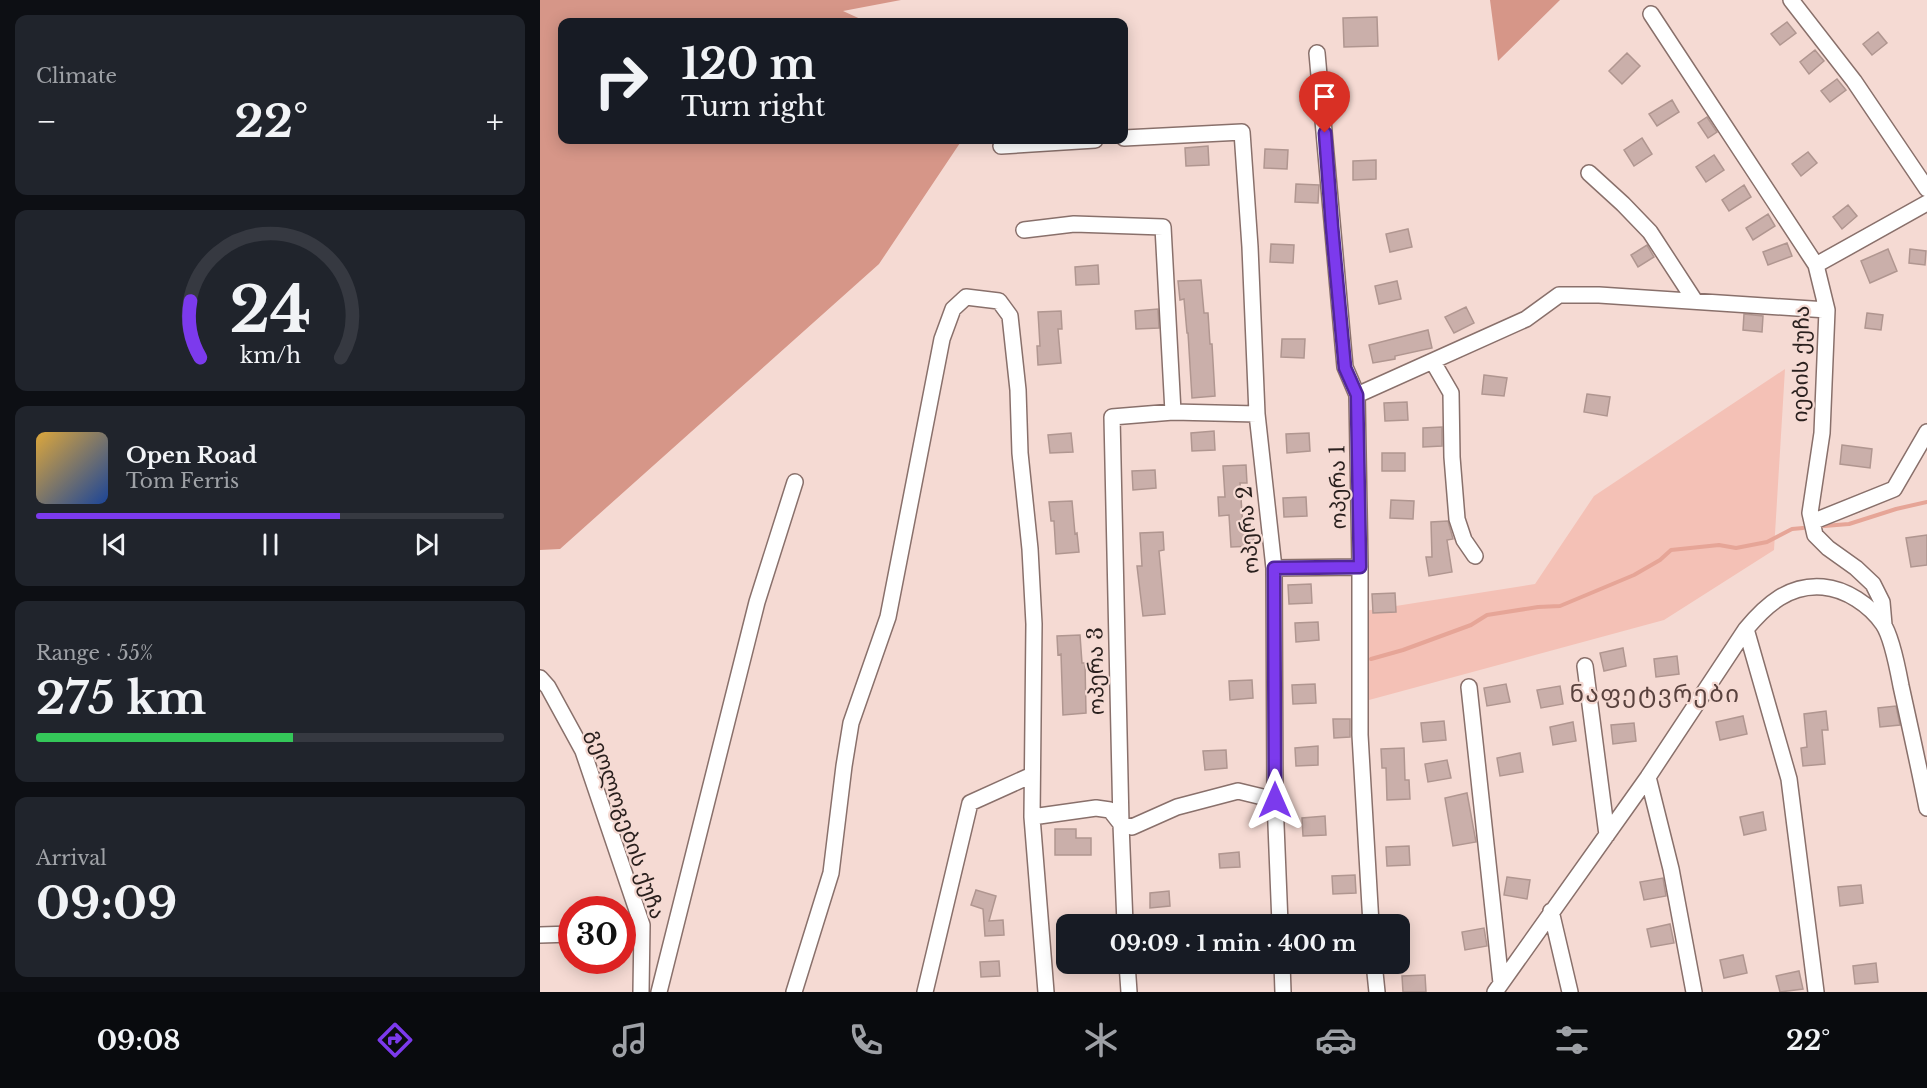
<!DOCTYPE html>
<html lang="en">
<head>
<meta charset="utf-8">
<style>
	body { margin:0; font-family:"Libre Baskerville","Noto Sans Georgian",serif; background:#20242c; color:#f1f3f6; height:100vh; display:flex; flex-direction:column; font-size:22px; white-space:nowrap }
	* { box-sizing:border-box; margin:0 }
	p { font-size:20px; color:#9ea1a6 }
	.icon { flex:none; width:33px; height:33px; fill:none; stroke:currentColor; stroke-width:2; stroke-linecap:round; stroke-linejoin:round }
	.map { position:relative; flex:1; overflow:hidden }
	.sheet { display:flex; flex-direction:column; gap:15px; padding:15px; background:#0d0f14; width:540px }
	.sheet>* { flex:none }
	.top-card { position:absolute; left:18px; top:18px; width:570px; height:126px; border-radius:12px; box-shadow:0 3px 15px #0003; background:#171b24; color:#f1f3f6; overflow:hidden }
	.speed { position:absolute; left:18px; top:896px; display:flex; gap:12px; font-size:30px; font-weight:700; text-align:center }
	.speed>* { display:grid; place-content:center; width:78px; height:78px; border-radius:50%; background:#171b24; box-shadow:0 3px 15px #0003; line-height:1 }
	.speed .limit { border:9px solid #d22; background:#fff; color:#111 }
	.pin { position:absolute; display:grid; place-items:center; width:51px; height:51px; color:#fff; margin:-62px -26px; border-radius:50% 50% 50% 0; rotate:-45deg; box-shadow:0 0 6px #0007 }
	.pin .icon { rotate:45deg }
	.me { position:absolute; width:66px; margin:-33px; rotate:0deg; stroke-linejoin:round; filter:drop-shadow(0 0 4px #0008) }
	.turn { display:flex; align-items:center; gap:21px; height:126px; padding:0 24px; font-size:27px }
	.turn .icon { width:78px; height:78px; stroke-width:2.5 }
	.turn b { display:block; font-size:42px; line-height:51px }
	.big { font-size:45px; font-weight:700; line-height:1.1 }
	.sheet .tile { flex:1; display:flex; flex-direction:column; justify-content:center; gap:9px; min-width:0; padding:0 21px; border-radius:12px; background:#20242c }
	.sheet .dial { align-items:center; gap:0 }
	.dial svg { height:156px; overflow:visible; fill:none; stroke:#363941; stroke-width:7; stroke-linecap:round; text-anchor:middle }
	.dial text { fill:#f1f3f6; stroke:none }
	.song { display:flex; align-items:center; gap:18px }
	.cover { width:72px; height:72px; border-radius:9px; background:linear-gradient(135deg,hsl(40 70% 55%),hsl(220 70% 35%)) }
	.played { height:6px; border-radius:3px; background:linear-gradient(90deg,#7c3aed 65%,#363941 65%) }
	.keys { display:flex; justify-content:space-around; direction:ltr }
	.heat { display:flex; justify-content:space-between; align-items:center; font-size:33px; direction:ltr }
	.charge { height:9px; border-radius:4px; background:linear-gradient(90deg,#34c759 55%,#363941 0) }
	.trip { position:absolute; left:516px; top:914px; width:354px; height:60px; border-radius:12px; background:#171b24; box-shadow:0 3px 15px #0003; font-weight:700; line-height:60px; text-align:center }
	.menu { display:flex; height:96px; justify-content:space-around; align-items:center; background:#090b0e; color:#9ea1a6 }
	.menu .icon { width:42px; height:42px }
	.menu .active { color:#7c3aed }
	.menu b { font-size:27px; color:#f1f3f6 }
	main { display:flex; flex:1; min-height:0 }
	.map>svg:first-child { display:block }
	.green { fill:#f4c1b6 }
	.forest { fill:#d69688 }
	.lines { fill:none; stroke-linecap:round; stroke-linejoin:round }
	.stream { stroke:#e6a597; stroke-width:4 }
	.building { fill:#caafaa; stroke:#b09690; stroke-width:1.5 }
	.minor-casing { stroke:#89706b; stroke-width:18 }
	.minor { stroke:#fff; stroke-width:15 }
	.route-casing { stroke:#51269a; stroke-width:15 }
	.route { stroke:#7c3aed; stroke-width:10 }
	.labels { text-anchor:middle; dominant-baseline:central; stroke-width:4.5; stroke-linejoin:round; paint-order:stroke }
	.street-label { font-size:21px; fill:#2a201e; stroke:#f5dad3 }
	.quarter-label { font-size:24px; letter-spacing:1.5px; fill:#59423e; stroke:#f5dad3 }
</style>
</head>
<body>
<main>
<section class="sheet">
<div class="tile"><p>Climate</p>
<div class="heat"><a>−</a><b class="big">22°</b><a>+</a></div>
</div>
<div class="tile dial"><svg viewBox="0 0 100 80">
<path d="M14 69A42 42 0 1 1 86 69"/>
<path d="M14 69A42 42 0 0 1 9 40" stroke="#7c3aed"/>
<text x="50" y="56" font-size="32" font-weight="700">24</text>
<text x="50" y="72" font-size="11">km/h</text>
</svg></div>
<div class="tile">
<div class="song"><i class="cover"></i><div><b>Open Road</b><p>Tom Ferris</p></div></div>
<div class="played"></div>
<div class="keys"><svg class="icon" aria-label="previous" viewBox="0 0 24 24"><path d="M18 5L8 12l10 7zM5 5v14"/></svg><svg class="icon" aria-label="pause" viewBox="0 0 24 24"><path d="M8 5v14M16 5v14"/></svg><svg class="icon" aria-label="next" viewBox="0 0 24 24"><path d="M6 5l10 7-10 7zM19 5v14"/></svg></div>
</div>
<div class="tile"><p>Range · 55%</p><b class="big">275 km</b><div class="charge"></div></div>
<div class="tile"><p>Arrival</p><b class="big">09:09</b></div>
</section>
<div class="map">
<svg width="1387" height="992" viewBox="0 0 1387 992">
	<rect width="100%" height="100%" fill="#f5dad3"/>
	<path class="green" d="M1245,369L1234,550L1124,620L829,700L824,611L995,584L1054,496Z"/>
	<path class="forest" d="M0,0H361L303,11L327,22H22V140H422L339,264L20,549L0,550Z
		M950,0H1020L958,61Z"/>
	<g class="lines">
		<path class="stream" d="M1284,526L1309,524L1356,509L1387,502
			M831,659L863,650L931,625L947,615L998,607L1020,606L1094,575L1120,560L1131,550L1179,545L1196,548L1227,542L1252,529L1263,528"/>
	</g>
	<path class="building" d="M837,17L838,46L804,47L803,18Z
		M1247,22L1256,33L1240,45L1231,34Z
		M1338,32L1347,43L1332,55L1323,44Z
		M1275,50L1284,61L1269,74L1260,62Z
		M1087,53L1100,66L1082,84L1069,71Z
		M1297,79L1306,90L1290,102L1281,91Z
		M1132,100L1139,112L1117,126L1109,114Z
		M1167,117L1177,132L1168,138L1158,123Z
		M1102,138L1112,154L1094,166L1084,150Z
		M668,146L669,165L646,166L645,148Z
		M725,149L748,150L747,169L724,168Z
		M1268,152L1277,163L1261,176L1252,164Z
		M1174,155L1184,170L1166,182L1156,167Z
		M836,160V179L813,180V161Z
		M756,184L779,185L778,203L755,202Z
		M1204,185L1211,197L1189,211L1182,200Z
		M1308,205L1317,216L1302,229L1293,217Z
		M1228,214L1235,226L1213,240L1206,228Z
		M868,229L872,247L850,252L846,234Z
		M1247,243L1252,256L1228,265L1223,252Z
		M731,244L754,245L753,263L730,262Z
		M1107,245L1114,257L1098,267L1091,255Z
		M1348,249L1357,271L1330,283L1321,261Z
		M1370,249L1386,251L1385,265L1369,263Z
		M558,265L559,284L536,285L535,267Z
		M661,280L664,313H668L670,344H672L675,396L652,398L648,333H647L644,299L640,300L638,281Z
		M857,281L861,299L839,304L835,286Z
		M926,307L934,323L914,333L905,317Z
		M618,309L619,328L596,329L595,311Z
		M521,311L522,329H518L521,363L498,365L497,346H500L498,312Z
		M1327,313L1343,315L1341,330L1325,328Z
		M1204,314L1223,316L1222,332L1203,330Z
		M888,330L892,348L855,356V359L833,363L829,345Z
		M742,339H765L764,358L741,357Z
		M944,375L967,378L964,396L942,394Z
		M1047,394L1070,397L1067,416L1044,412Z
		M867,402L868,420L845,421L844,403Z
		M902,427V446L883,447V428Z
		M674,431L675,450L652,451L651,433Z
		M531,433L533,452L510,453L508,435Z
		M769,433L770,451L747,453L746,434Z
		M1302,445L1332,449L1330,468L1300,464Z
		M842,453H865V471H842Z
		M706,465L707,483H700L703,528L713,527L714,546L691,547L689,515L679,516L678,497H685L683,466Z
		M615,470L616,488L593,490L592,471Z
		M766,497L767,516L744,517L743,498Z
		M851,500L874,501L873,519L850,518Z
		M532,501L535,534L537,533L539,552L516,554L514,521H511L509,502Z
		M908,521L913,539L907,540L912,572L889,576L886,557H892L891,522Z
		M623,532L624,550L619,551L625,614L603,616L597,566H602L600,533Z
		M1387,535V565L1371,567L1366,538Z
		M771,584L772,603L749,604L748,585Z
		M855,593L856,612L833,613L832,594Z
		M778,622L779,640L756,642L755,623Z
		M540,635L542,663H545L546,713L523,715L521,654L518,655L517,636Z
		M1083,648L1086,666L1064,671L1060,653Z
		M1137,656L1139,674L1116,677L1114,659Z
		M712,680L713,698L690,700L689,681Z
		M775,684L776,703L753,704L752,685Z
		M966,684L970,702L947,706L944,688Z
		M1020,686L1023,704L1001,708L997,690Z
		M1356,706L1360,725L1340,727L1338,708Z
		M1286,711L1288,730H1282L1285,764L1263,766L1261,748L1267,747L1264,714Z
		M1203,716L1207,734L1180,740L1176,722Z
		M793,719H810V737L794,738Z
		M904,721L906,740L883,742L881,723Z
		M1033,722L1036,741L1013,745L1010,727Z
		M1094,723L1096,741L1073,744L1071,725Z
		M778,746V765L756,766L755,748Z
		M864,748L865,780H869L870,799L847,800L846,768H842L841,749Z
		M686,750L687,768L665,770L663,751Z
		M980,753L983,772L960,776L957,758Z
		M907,760L911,778L888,782L885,764Z
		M927,793L936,842L913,846L905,798Z
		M1223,812L1226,830L1204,835L1200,817Z
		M785,816L786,835L763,836L762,818Z
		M515,829H536V838H551V855H515Z
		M869,846L870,865L847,866L846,847Z
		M699,852L700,867L680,868L679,854Z
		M815,875L816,893L793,894L792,876Z
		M967,877L990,880L987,899L964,895Z
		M1123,878L1126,896L1104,900L1100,882Z
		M1321,885L1323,903L1300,906L1298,887Z
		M436,890L456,896L449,921L463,920L464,935L445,936L443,909L431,905Z
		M629,891L630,906L610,908V893Z
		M1130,924L1134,943L1111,947L1107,929Z
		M944,928L947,946L925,950L922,932Z
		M1203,955L1207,973L1184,978L1180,960Z
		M459,961L460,976L441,977L440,962Z
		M1336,963L1338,982L1315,984L1313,966Z
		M1259,971L1263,989L1240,992L1236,976Z
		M885,975L886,992H863L862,976Z"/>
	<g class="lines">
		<g class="minor-casing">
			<path id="minor" d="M1251,0L1314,81L1387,189
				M1111,14L1276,265L1287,310L1282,433L1270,513L1275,535L1288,548L1316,568L1333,584L1342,602L1344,625
				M777,53L805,367L817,395L820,567V735L831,924
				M584,138L702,132L710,247L717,414L734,568L735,800L740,924
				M461,146L555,140
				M1049,173L1083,204L1110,232L1155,301
				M484,230L534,224L623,227L633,412
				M1276,265L1387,203
				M893,362L911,393L912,457L917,519L924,540L935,556
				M817,395L986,319L1019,295H1059L1287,310
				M1272,522L1354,489L1387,432
				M734,568L820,567
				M1206,629L1249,779L1276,992
				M1045,666L1067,835
				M0,678L8,687L43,751L102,925L101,992
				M929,687L961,983
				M1108,777L1131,869L1154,992
				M492,817L556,808L570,810L581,824L592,827L637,807L698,791L735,800
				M1011,911L1030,992
				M585,924L581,824L572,417L633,412L717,414
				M82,928L102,925
				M0,935L32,934
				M587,963L589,992
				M742,963L743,992
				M834,963L837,992
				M119,992L217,602L255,482
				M254,992L291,873L304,766L311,723L348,617L402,339L413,309L426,297L459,301L470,316L478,390L480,453L490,549L494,624L492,817L506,992
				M385,992L430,803L492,775
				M955,992L1108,777L1206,629C1226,605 1249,584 1283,587C1306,589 1330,605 1343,624C1352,637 1358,670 1361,686C1370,727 1379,767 1387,808"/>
		</g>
		<use href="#minor" class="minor"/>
	</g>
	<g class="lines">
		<g class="route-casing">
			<path id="route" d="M735,800L734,568L820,567L817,395L805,368L792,227L785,133"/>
		</g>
		<use href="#route" class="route"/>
	</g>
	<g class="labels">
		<g class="street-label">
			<text transform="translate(1261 364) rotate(-89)">იების ქუჩა</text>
			<text transform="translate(798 487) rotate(-91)">ოპერა 1</text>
			<text transform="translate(708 530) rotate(-95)">ოპერა 2</text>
			<text transform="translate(556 671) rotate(-91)">ოპერა 3</text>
			<text transform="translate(86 824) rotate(71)">გეოლოგების ქუჩა</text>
		</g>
		<g class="quarter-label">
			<text x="1115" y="693">ნაფეტვრები</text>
		</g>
	</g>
</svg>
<div class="speed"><div class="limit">30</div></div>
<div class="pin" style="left:785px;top:133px;background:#d93025"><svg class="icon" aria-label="arrive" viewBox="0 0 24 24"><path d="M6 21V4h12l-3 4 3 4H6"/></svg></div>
<svg class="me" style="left:735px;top:800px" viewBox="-20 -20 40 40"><path d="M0-17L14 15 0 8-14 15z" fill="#7c3aed" stroke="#fff" stroke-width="4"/></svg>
<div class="trip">09:09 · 1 min · 400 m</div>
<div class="top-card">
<div class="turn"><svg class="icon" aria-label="right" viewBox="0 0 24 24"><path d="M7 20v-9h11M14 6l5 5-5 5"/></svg><div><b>120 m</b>Turn right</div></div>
</div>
</div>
</main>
<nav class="menu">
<b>09:08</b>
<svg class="icon active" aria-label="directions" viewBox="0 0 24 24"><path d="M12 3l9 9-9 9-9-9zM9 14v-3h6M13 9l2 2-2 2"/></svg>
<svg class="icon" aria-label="music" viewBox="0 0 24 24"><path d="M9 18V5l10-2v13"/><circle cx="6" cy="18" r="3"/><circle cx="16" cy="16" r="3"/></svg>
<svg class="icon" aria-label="phone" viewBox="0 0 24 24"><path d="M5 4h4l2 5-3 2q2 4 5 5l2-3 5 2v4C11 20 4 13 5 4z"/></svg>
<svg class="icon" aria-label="climate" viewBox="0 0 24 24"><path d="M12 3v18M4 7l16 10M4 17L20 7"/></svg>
<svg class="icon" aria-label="car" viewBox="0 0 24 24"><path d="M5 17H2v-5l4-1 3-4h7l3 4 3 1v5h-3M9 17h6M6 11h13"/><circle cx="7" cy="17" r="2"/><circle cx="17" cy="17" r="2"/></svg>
<svg class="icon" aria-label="filters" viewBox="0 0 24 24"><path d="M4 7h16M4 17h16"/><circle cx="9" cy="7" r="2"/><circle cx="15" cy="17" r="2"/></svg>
<b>22°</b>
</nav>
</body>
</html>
